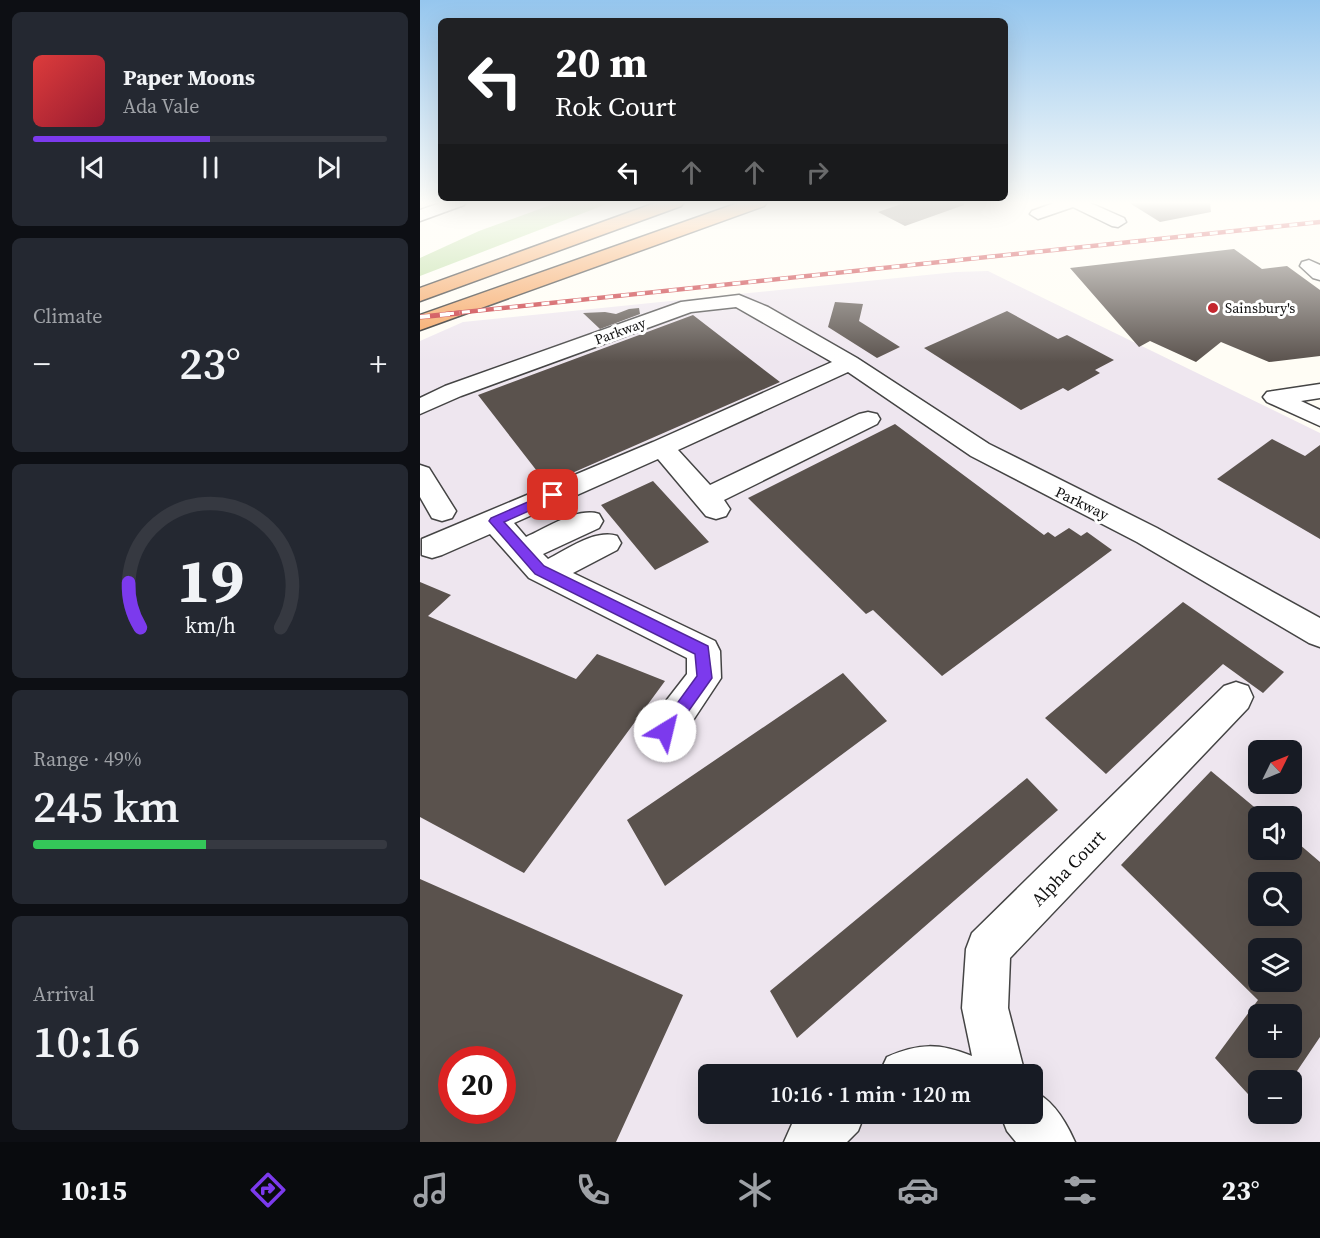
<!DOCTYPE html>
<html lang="en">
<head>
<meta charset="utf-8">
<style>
	body { margin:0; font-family:"Source Serif 4",serif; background:#242831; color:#f1f3f6; height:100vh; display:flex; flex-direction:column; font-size:22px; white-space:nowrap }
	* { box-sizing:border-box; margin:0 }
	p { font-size:20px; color:#9ea1a6 }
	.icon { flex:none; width:33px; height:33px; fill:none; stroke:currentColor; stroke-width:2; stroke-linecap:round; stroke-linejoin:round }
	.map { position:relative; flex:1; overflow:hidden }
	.sheet { display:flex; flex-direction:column; gap:12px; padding:12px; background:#0d0f14; width:420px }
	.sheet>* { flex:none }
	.guide { position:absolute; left:18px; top:18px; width:570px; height:183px; border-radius:9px; box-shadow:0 6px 24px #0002; background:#202124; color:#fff; overflow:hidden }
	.needle { width:39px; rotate:47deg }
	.controls { position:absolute; left:828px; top:740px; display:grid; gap:12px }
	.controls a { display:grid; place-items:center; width:54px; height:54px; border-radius:9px; background:#171b24; box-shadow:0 6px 24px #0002; font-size:30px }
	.speed { position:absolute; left:18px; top:1046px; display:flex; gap:12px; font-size:30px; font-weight:700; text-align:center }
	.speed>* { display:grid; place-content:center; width:78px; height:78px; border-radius:50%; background:#171b24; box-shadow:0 6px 24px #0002; line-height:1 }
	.speed .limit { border:9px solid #d22; background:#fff; color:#111 }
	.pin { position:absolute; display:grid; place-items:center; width:51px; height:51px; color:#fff; margin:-26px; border-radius:12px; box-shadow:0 3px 9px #0006 }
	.me { position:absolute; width:66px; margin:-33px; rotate:36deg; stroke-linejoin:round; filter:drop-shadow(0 0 4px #0008) }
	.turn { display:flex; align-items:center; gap:21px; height:126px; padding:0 18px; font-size:27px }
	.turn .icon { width:78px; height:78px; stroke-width:2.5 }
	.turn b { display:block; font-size:42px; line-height:51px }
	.lanes { display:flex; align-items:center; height:57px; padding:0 18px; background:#0003; justify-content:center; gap:30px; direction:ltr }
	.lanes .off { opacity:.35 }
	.big { font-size:45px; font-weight:600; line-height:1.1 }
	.sheet .widget { flex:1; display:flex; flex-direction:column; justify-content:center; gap:9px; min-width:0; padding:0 21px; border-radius:9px; background:#242831 }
	.sheet .dial { align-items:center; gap:0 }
	.dial svg { height:156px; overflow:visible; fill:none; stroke:#363941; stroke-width:7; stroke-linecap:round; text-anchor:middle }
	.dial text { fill:#f1f3f6; stroke:none }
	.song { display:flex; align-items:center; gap:18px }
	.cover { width:72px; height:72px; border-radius:9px; background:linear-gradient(135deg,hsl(0 70% 55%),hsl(350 70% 35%)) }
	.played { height:6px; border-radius:3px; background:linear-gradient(90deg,#7c3aed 50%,#363941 50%) }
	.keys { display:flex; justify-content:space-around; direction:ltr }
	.heat { display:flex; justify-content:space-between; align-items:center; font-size:33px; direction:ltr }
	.charge { height:9px; border-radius:4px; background:linear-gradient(90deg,#34c759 49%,#363941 0) }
	.trip { position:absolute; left:278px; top:1064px; width:345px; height:60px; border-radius:9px; background:#171b24; box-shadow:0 6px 24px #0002; font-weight:600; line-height:60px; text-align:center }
	.tab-bar { display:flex; height:96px; justify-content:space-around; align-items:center; background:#090b0e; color:#9ea1a6 }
	.tab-bar .icon { width:42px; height:42px }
	.tab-bar .active { color:#7c3aed }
	.tab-bar b { font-size:27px; color:#f1f3f6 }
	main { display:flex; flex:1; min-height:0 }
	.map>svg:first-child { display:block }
	.industrial { fill:#eee6ef; fill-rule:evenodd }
	.forest { fill:#b9dc9c }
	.building { fill:#5a524d; fill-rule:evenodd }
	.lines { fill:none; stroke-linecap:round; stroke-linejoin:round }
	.minor-casing { stroke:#444; stroke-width:3 }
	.highway-casing { stroke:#222; stroke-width:3 }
	.minor { fill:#fff; fill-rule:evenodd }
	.highway { fill:#f5a25d; fill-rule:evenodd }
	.rail-far1-casing { stroke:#c4262e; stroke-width:4.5 }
	.rail-casing { stroke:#c4262e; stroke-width:5 }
	.rail-far1 { stroke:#fff; stroke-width:3; stroke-dasharray:8; stroke-linecap:butt }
	.rail { stroke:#fff; stroke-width:4; stroke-dasharray:10; stroke-linecap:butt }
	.route { fill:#7c3aed; stroke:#51269a; stroke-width:1.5 }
	.poi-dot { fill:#c4262e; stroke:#fff; stroke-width:2 }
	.labels { text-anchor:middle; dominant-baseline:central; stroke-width:6; stroke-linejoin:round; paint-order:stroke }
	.far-poi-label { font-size:14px; fill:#111; stroke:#fff; text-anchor:start }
	.far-street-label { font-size:14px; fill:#111; stroke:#fff }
	.street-label { font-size:15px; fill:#111; stroke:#fff }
	.near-street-label { font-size:18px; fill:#111; stroke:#fff }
</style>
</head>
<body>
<main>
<section class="sheet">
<div class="widget">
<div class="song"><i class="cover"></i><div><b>Paper Moons</b><p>Ada Vale</p></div></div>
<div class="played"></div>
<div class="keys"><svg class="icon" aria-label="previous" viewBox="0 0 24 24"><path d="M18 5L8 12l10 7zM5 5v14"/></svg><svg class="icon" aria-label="pause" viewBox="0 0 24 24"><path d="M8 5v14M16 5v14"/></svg><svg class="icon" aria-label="next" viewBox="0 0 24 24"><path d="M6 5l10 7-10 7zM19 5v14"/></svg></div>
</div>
<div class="widget"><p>Climate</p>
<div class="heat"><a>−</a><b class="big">23°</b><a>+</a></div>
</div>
<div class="widget dial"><svg viewBox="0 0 100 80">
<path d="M14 69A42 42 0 1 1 86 69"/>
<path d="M14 69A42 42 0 0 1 8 46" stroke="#7c3aed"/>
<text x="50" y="56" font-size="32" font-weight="700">19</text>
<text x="50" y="72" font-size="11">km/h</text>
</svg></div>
<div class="widget"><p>Range · 49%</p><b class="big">245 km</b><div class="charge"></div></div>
<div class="widget"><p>Arrival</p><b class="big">10:16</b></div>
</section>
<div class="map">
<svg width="900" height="1142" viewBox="0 0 900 1142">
	<rect width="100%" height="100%" fill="#fffdf5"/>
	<path class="industrial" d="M568,271L900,433V1142H0V341L43,322L536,272ZM838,750H872V783H838ZM838,816H872V849H838ZM838,882H872V915H838ZM838,948H872V981H838ZM838,1014H872V1047H838ZM32,1059H82V1110H32ZM288,1074H612V1113H288ZM838,1080H872V1113H838Z"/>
	<path class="forest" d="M139,202H192L0,276V258L59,231Z"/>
	<path class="building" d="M487,202H544V205L485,226L458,212Z
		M708,202H790L791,212L740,222Z
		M814,249L842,269L867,266L900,290V356L849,362L801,342L776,362L730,341L719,347L650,268Z
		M415,302L443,304L439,321L480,347L457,358L408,327Z
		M219,308L220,314L180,329L163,313L185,312L196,314L209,309Z
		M587,311L638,339L647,335L694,360L675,370L680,373L648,391L643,388L601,410L504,348Z
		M273,315L360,382L127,484L58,395Z
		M475,424L624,535L628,532L635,537L649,528L661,536L667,532L692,550L522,676L453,610L446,614L328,498Z
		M852,439L885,456L900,445V539L797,479Z
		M233,481L289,542L235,570L181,505Z
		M0,582L31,595L8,616L156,679L177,654L245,681L104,873L0,817Z
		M763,602L864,672L843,693L803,664L686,774L625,718Z
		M423,673L467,721L245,886L207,820Z
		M791,771L845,816H838V849H872V838L900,862V1037L871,1080H838V1105L795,1058L838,1000L701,865ZM838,882H872V915H838ZM838,948H872V981H838ZM838,1014H872V1047H838Z
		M607,778L638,810L377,1038L350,991Z
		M0,879L263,995L196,1142H0ZM32,1059H82V1110H32Z"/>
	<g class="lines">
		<g class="minor-casing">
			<path id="minor" d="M23,202H46L44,205L0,221V210Z
				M637,202H668L704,218L706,222L698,227L692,226L653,207L618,219L610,214L612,211Z
				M889,260L900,265V280L893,278L880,266L882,262Z
				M319,295L348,307L437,358L569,444L737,528L900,618V647L889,643L717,542L551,456L428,372L258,450L290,485L439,414L448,412L457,414L460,419L457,424L304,500L310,509L306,516L296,519L286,516L238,459L94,523L106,537C127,528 157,507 179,514L183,521L179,528L123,554L128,559C148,549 175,529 197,536L201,543L197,550L153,573L295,641L300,651L301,678L258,743L245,747L232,743L227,731L232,719L267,674V658L109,578L70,534L22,555L12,558L2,555V539L233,442L412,362L316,307L271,312L41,396L0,414V398L25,386L261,302Z
				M900,384V398L881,401L900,410V426L847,402L843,397L847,392Z
				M0,465L9,468L36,511L32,518L22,521L12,518L0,497Z
				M816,682L828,686L833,697L828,708L590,958L588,1008L605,1074H459L467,1057C499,1043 519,1043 552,1056L542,1008L546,949L552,933L804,686Z
				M612,1091C633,1099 646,1122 655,1142H596L587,1131L580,1113H612Z
				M383,1113H445L438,1131L427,1142H364L372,1124Z"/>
		</g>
		<g class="highway-casing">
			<path id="highway" d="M238,202H264L261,206L0,301V288Z
				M321,202H347L344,206L0,330V315Z"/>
		</g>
		<use href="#minor" class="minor"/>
		<use href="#highway" class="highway"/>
		<g class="rail-far1-casing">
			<path id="rail-far1" d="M26,314L900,222"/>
		</g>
		<g class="rail-casing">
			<path id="rail" d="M0,317L40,313"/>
		</g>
		<use href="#rail-far1" class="rail-far1"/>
		<use href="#rail" class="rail"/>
	</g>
	<linearGradient id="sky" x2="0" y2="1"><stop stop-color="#95c6ee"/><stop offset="0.56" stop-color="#fffefa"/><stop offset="1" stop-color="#fffefa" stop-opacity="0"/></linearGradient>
	<rect width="900" height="362" fill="url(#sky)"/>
	<path class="route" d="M133,491L140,495L138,498L84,522L124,566L288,646L292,678L251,736L245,739L240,736L237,731L277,676L275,654L115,574L69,521L71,518Z"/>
	<circle class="poi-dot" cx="793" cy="308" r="6"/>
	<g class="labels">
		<g class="far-poi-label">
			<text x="805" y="308">Sainsbury's</text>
		</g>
		<g class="far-street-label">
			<text transform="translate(200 331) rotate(-20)">Parkway</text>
		</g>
		<g class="street-label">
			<text transform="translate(662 503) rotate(26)">Parkway</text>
		</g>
		<g class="near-street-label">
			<text transform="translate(648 868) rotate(-46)">Alpha Court</text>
		</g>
	</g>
</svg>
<div class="controls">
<a><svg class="needle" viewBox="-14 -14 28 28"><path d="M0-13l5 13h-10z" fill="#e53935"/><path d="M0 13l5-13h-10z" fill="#9ea1a6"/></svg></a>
<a><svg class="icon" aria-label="sound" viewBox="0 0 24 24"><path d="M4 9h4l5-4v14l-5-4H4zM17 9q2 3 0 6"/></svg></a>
<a><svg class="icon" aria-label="search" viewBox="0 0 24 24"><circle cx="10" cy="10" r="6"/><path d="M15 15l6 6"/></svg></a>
<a><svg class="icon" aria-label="layers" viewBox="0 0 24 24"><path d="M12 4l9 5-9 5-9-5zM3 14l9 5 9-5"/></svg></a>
<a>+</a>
<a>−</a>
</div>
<div class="speed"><div class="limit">20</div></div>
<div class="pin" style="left:133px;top:495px;background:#d93025"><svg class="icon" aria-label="arrive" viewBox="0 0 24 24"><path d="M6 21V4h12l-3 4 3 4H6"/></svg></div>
<svg class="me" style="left:245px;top:731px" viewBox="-20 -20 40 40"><circle r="19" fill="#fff"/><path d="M0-13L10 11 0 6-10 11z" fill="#7c3aed"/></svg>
<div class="trip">10:16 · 1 min · 120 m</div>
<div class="guide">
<div class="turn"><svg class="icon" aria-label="left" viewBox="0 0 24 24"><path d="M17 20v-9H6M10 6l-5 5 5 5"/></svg><div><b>20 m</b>Rok Court</div></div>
<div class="lanes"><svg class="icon" aria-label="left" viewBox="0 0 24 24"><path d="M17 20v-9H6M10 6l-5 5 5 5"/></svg><svg class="icon off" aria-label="ahead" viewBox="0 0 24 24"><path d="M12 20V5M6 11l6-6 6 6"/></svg><svg class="icon off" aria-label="ahead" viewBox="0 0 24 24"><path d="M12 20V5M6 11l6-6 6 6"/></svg><svg class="icon off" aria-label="right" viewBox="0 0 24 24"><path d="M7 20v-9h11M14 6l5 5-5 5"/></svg></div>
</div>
</div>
</main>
<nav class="tab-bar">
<b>10:15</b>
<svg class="icon active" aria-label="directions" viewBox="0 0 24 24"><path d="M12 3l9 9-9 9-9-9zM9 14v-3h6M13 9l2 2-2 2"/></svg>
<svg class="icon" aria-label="music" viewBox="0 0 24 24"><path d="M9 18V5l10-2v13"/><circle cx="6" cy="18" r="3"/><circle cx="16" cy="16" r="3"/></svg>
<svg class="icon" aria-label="phone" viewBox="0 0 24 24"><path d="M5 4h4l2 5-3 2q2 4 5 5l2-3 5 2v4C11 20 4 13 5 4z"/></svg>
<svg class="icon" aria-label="climate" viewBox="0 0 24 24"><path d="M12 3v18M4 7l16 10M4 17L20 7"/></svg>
<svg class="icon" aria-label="car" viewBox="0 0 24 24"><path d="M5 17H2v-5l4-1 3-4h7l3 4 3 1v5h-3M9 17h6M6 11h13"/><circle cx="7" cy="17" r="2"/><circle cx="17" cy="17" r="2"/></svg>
<svg class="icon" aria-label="filters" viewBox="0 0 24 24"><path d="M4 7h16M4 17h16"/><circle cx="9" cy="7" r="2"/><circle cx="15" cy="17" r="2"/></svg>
<b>23°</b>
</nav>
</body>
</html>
